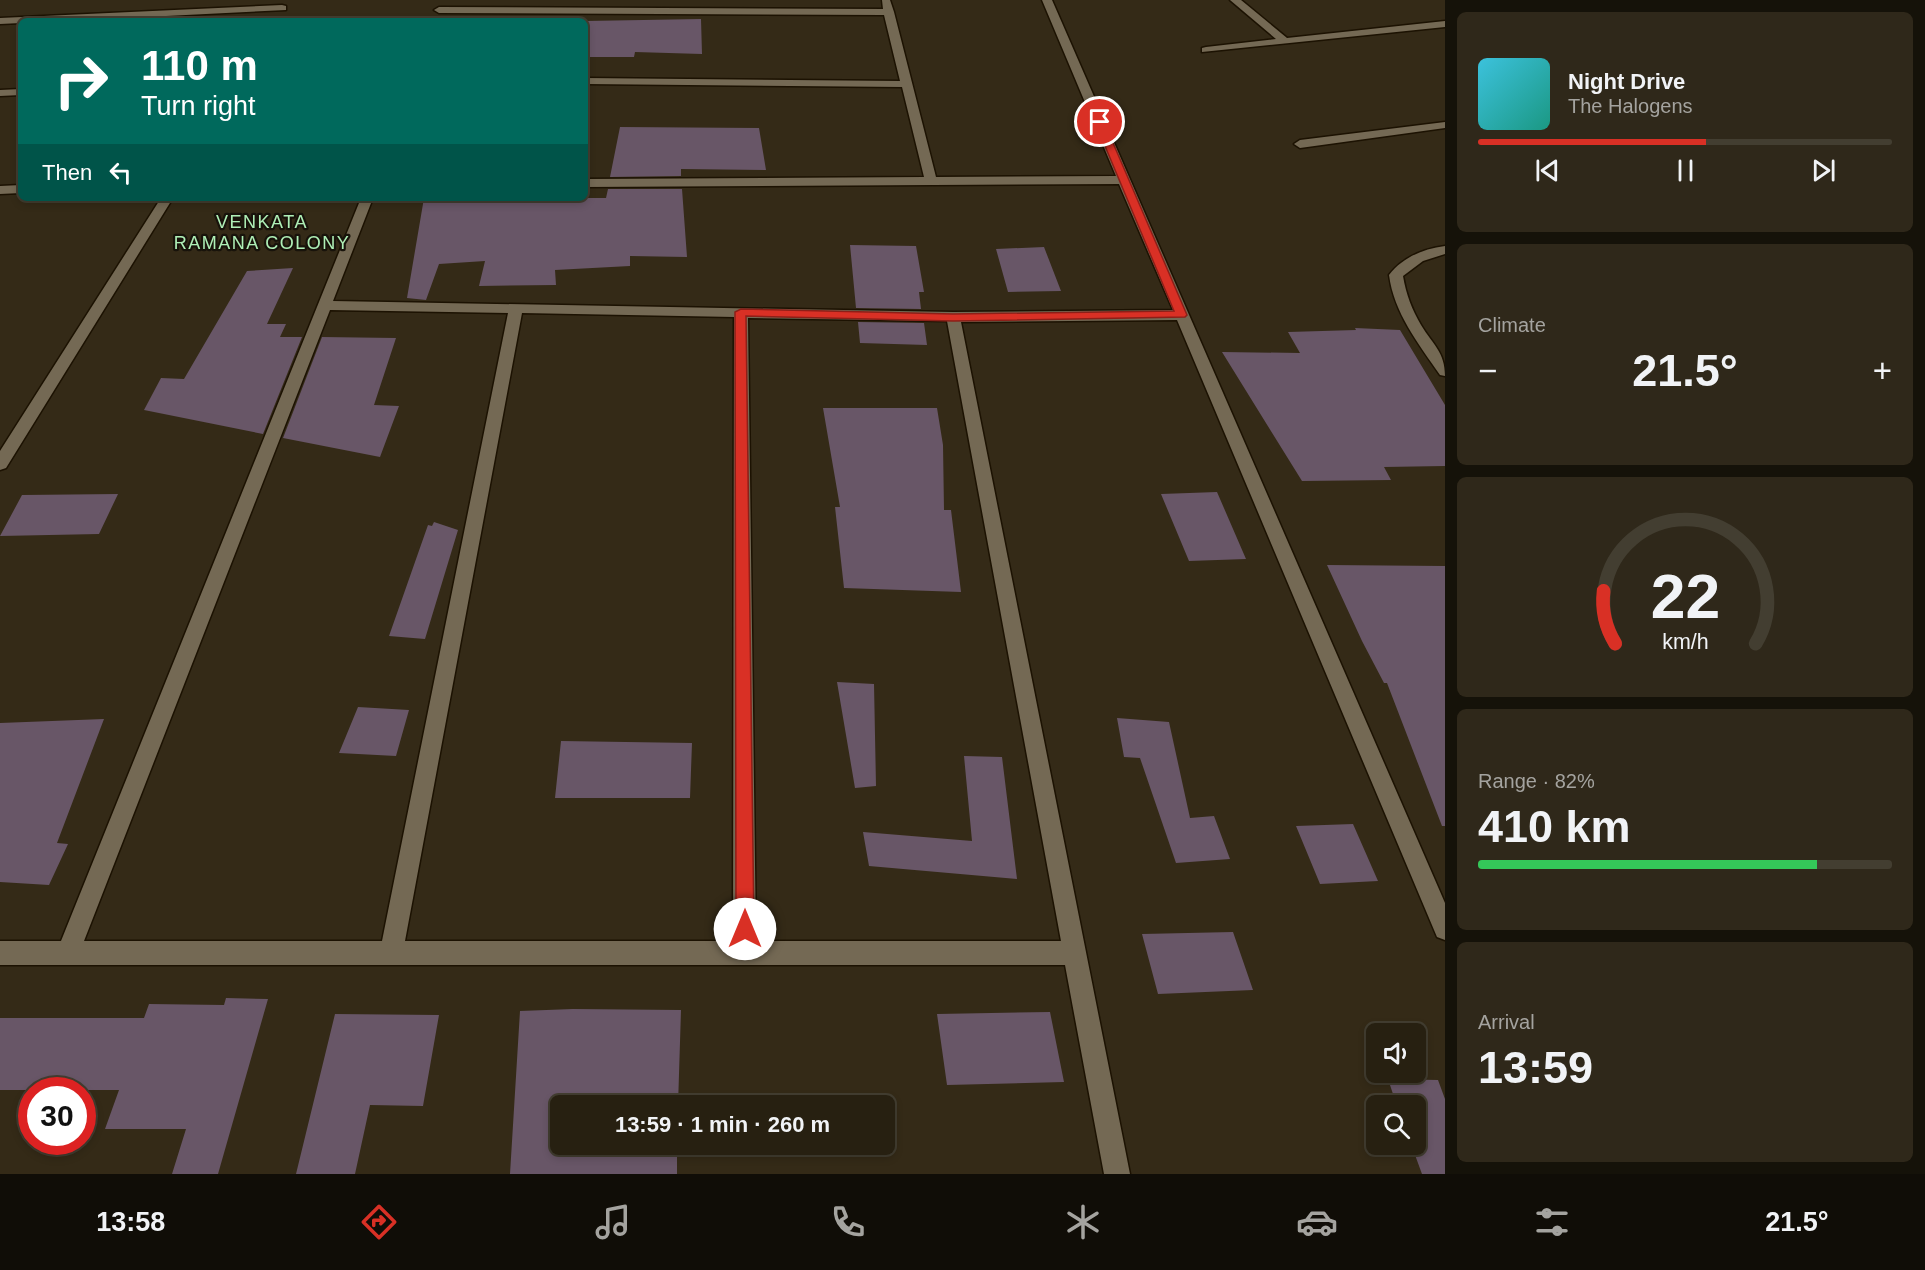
<!DOCTYPE html>
<html lang="en">
<head>
<meta charset="utf-8">
<style>
	body { margin:0; font-family:Helvetica,sans-serif; background:#2f281a; color:#f1f3f6; height:100vh; display:flex; flex-direction:column; font-size:22px; white-space:nowrap }
	* { box-sizing:border-box; margin:0 }
	p { font-size:20px; color:#a4a39f }
	.icon { flex:none; width:33px; height:33px; fill:none; stroke:currentColor; stroke-width:2; stroke-linecap:round; stroke-linejoin:round }
	.map { position:relative; flex:1; overflow:hidden }
	.details { display:flex; flex-direction:column; gap:12px; padding:12px; background:#151209; width:480px }
	.details>* { flex:none }
	.banner { position:absolute; left:18px; top:18px; width:570px; height:183px; border-radius:9px; box-shadow:0 3px 9px #0003,0 0 0 2px #433e31; background:#00695c; color:#fff; overflow:hidden }
	.buttons { position:absolute; left:1366px; top:1023px; display:grid; gap:12px }
	.buttons a { display:grid; place-items:center; width:60px; height:60px; border-radius:9px; background:#272011; box-shadow:0 3px 9px #0003,0 0 0 2px #433e31; font-size:30px }
	.speed { position:absolute; left:18px; top:1077px; display:flex; gap:12px; font-size:30px; font-weight:700; text-align:center }
	.speed>* { display:grid; place-content:center; width:78px; height:78px; border-radius:50%; background:#272011; box-shadow:0 3px 9px #0003,0 0 0 2px #433e31; line-height:1 }
	.speed .limit { border:9px solid #d22; background:#fff; color:#111 }
	.pin { position:absolute; display:grid; place-items:center; width:51px; height:51px; color:#fff; margin:-26px; border:3px solid #fff; border-radius:50%; box-shadow:0 2px 6px #0007 }
	.me { position:absolute; width:66px; margin:-33px; rotate:0deg; stroke-linejoin:round; filter:drop-shadow(0 0 4px #0008) }
	.turn { display:flex; align-items:center; gap:21px; height:126px; padding:0 24px; font-size:27px }
	.turn .icon { width:78px; height:78px; stroke-width:2.5 }
	.turn b { display:block; font-size:42px; line-height:51px }
	.then { display:flex; align-items:center; height:57px; padding:0 24px; background:#0003; gap:12px; font-size:22px }
	.big { font-size:45px; font-weight:700; line-height:1.1 }
	.details .widget { flex:1; display:flex; flex-direction:column; justify-content:center; gap:9px; min-width:0; padding:0 21px; border-radius:9px; background:#2f281a }
	.details .dial { align-items:center; gap:0 }
	.dial svg { height:156px; overflow:visible; fill:none; stroke:#433e31; stroke-width:7; stroke-linecap:round; text-anchor:middle }
	.dial text { fill:#f1f3f6; stroke:none }
	.song { display:flex; align-items:center; gap:18px }
	.cover { width:72px; height:72px; border-radius:9px; background:linear-gradient(135deg,hsl(190 70% 55%),hsl(170 70% 35%)) }
	.played { height:6px; border-radius:3px; background:linear-gradient(90deg,#d93025 55%,#433e31 55%) }
	.keys { display:flex; justify-content:space-around; direction:ltr }
	.heat { display:flex; justify-content:space-between; align-items:center; font-size:33px; direction:ltr }
	.charge { height:9px; border-radius:4px; background:linear-gradient(90deg,#34c759 82%,#433e31 0) }
	.trip { position:absolute; left:550px; top:1095px; width:345px; height:60px; border-radius:9px; background:#272011; box-shadow:0 3px 9px #0003,0 0 0 2px #433e31; font-weight:700; line-height:60px; text-align:center }
	.tabs { display:flex; height:96px; justify-content:space-around; align-items:center; background:#100d07; color:#a4a39f }
	.tabs .icon { width:42px; height:42px }
	.tabs .current { color:#d93025 }
	.tabs b { font-size:27px; color:#f1f3f6 }
	main { display:flex; flex:1; min-height:0 }
	.map>svg:first-child { display:block }
	.building { fill:#685667 }
	.lines { fill:none; stroke-linecap:round; stroke-linejoin:round }
	.minor-casing { stroke:#1c1202; stroke-width:3 }
	.minor { fill:#746954; fill-rule:evenodd }
	.route { fill:#d93025; stroke:#8d1f18; stroke-width:1.5 }
	.labels { text-anchor:middle; dominant-baseline:central; stroke-width:4.5; stroke-linejoin:round; paint-order:stroke }
	.far-neighbourhood-label { font-size:18px; letter-spacing:1.5px; fill:#afefb6; stroke:#18130b }
</style>
</head>
<body>
<main>
<div class="map">
<svg width="1445" height="1174" viewBox="0 0 1445 1174">
	<rect width="100%" height="100%" fill="#342a17"/>
	<path class="building" d="M701,19L702,54L635,52L634,57H585V21Z
		M620,127L759,128L766,170L681,169V176L610,177Z
		M608,189H682L687,257L630,256V266L555,270L556,285L479,286L485,261L439,264L426,300L407,298L424,198H462L461,203H542L543,198H606Z
		M850,245L916,246L924,292H919L921,309L856,308Z
		M1044,247L1061,291L1008,292L996,249Z
		M293,268L267,324H286L280,337H302L263,434L144,410L161,378L184,379L247,271Z
		M858,322L924,323L927,345L860,343Z
		M1355,328L1400,330L1445,405V466L1384,467L1391,480L1302,481L1222,352L1300,353L1288,332L1356,330Z
		M322,337L396,338L374,405L399,406L380,457L283,438Z
		M823,408H937L943,445L944,510H951L961,592L844,588L835,507H840Z
		M1217,492L1246,559L1189,561L1161,494Z
		M118,494L99,534L0,536L22,495Z
		M434,522L458,530L425,639L389,636L428,525L432,526Z
		M1327,565L1445,566V826H1442L1387,683H1384L1362,641Z
		M837,682L874,684L876,786L855,788Z
		M358,707L409,710L396,756L339,753Z
		M1117,718L1169,722L1190,818L1214,816L1230,859L1176,863L1140,758L1124,757Z
		M104,719L57,843L68,844L49,885L0,882V723Z
		M561,741L692,743L690,798H555Z
		M964,756L1002,757L1017,879L869,866L863,832L972,841Z
		M1353,824L1378,881L1320,884L1296,826Z
		M1233,932L1253,990L1158,994L1142,934Z
		M226,998L268,999L218,1174H172L186,1129H105L119,1090H0V1018H144L149,1004L224,1005Z
		M573,1009L681,1010L678,1106H561V1144H677V1174H510L520,1011Z
		M1050,1012L1064,1082L947,1085L937,1014Z
		M335,1014L439,1015L423,1106L370,1105L355,1174H296Z
		M1388,1079L1438,1080L1445,1099V1174H1422L1411,1144H1416V1106H1397Z"/>
	<g class="lines">
		<g class="minor-casing">
			<path id="minor" d="M882,0H890L894,12L936,177L1116,176L1042,0H1052L1445,903V940L1437,937L1177,320L961,322L1130,1174H1104L1065,965H0V941H61L361,198H373L333,301L953,312L1173,310L1119,184L585,187V179L924,177L902,87L585,84V78L900,81L884,15L439,13L434,10L439,7L883,9ZM330,310L508,313L382,941H84ZM522,313L734,317L733,941H405ZM748,318L947,321L1061,941H756Z
				M1230,0H1241L1287,38L1445,21V27L1202,52V48L1206,47L1276,39Z
				M282,5L286,6V10L66,21H21V23L0,24V18Z
				M21,89V95L0,96V90Z
				M1445,122V128L1300,148L1294,144L1300,140Z
				M21,185V193L0,194V186Z
				M161,198H173L6,468L0,470V451Z
				M1445,246V254L1423,261L1403,276C1406,294 1412,310 1421,325C1433,345 1445,352 1445,376L1440,375C1418,343 1394,313 1389,275C1403,257 1423,249 1445,246Z"/>
		</g>
		<use href="#minor" class="minor"/>
	</g>
	<path class="route" d="M1100,119L1104,122L1187,315L1185,317L953,321L746,316L754,929L751,935L745,938L739,935L736,929L735,312L741,309L953,314L1174,311L1095,122Z"/>
	<g class="labels">
		<g class="far-neighbourhood-label">
			<text x="262" y="222">VENKATA<tspan x="262" dy="21">RAMANA COLONY</tspan></text>
		</g>
	</g>
</svg>
<div class="buttons">
<a><svg class="icon" aria-label="sound" viewBox="0 0 24 24"><path d="M4 9h4l5-4v14l-5-4H4zM17 9q2 3 0 6"/></svg></a>
<a><svg class="icon" aria-label="search" viewBox="0 0 24 24"><circle cx="10" cy="10" r="6"/><path d="M15 15l6 6"/></svg></a>
</div>
<div class="speed"><div class="limit">30</div></div>
<div class="pin" style="left:1100px;top:122px;background:#d93025"><svg class="icon" aria-label="arrive" viewBox="0 0 24 24"><path d="M6 21V4h12l-3 4 3 4H6"/></svg></div>
<svg class="me" style="left:745px;top:929px" viewBox="-20 -20 40 40"><circle r="19" fill="#fff"/><path d="M0-13L10 11 0 6-10 11z" fill="#d93025"/></svg>
<div class="trip">13:59 · 1 min · 260 m</div>
<div class="banner">
<div class="turn"><svg class="icon" aria-label="right" viewBox="0 0 24 24"><path d="M7 20v-9h11M14 6l5 5-5 5"/></svg><div><b>110 m</b>Turn right</div></div>
<div class="then">Then<svg class="icon" aria-label="left" viewBox="0 0 24 24"><path d="M17 20v-9H6M10 6l-5 5 5 5"/></svg></div>
</div>
</div>
<section class="details">
<div class="widget">
<div class="song"><i class="cover"></i><div><b>Night Drive</b><p>The Halogens</p></div></div>
<div class="played"></div>
<div class="keys"><svg class="icon" aria-label="previous" viewBox="0 0 24 24"><path d="M18 5L8 12l10 7zM5 5v14"/></svg><svg class="icon" aria-label="pause" viewBox="0 0 24 24"><path d="M8 5v14M16 5v14"/></svg><svg class="icon" aria-label="next" viewBox="0 0 24 24"><path d="M6 5l10 7-10 7zM19 5v14"/></svg></div>
</div>
<div class="widget"><p>Climate</p>
<div class="heat"><a>−</a><b class="big">21.5°</b><a>+</a></div>
</div>
<div class="widget dial"><svg viewBox="0 0 100 80">
<path d="M14 69A42 42 0 1 1 86 69"/>
<path d="M14 69A42 42 0 0 1 8 42" stroke="#d93025"/>
<text x="50" y="56" font-size="32" font-weight="700">22</text>
<text x="50" y="72" font-size="11">km/h</text>
</svg></div>
<div class="widget"><p>Range · 82%</p><b class="big">410 km</b><div class="charge"></div></div>
<div class="widget"><p>Arrival</p><b class="big">13:59</b></div>
</section>
</main>
<nav class="tabs">
<b>13:58</b>
<svg class="icon current" aria-label="directions" viewBox="0 0 24 24"><path d="M12 3l9 9-9 9-9-9zM9 14v-3h6M13 9l2 2-2 2"/></svg>
<svg class="icon" aria-label="music" viewBox="0 0 24 24"><path d="M9 18V5l10-2v13"/><circle cx="6" cy="18" r="3"/><circle cx="16" cy="16" r="3"/></svg>
<svg class="icon" aria-label="phone" viewBox="0 0 24 24"><path d="M5 4h4l2 5-3 2q2 4 5 5l2-3 5 2v4C11 20 4 13 5 4z"/></svg>
<svg class="icon" aria-label="climate" viewBox="0 0 24 24"><path d="M12 3v18M4 7l16 10M4 17L20 7"/></svg>
<svg class="icon" aria-label="car" viewBox="0 0 24 24"><path d="M5 17H2v-5l4-1 3-4h7l3 4 3 1v5h-3M9 17h6M6 11h13"/><circle cx="7" cy="17" r="2"/><circle cx="17" cy="17" r="2"/></svg>
<svg class="icon" aria-label="filters" viewBox="0 0 24 24"><path d="M4 7h16M4 17h16"/><circle cx="9" cy="7" r="2"/><circle cx="15" cy="17" r="2"/></svg>
<b>21.5°</b>
</nav>
</body>
</html>
